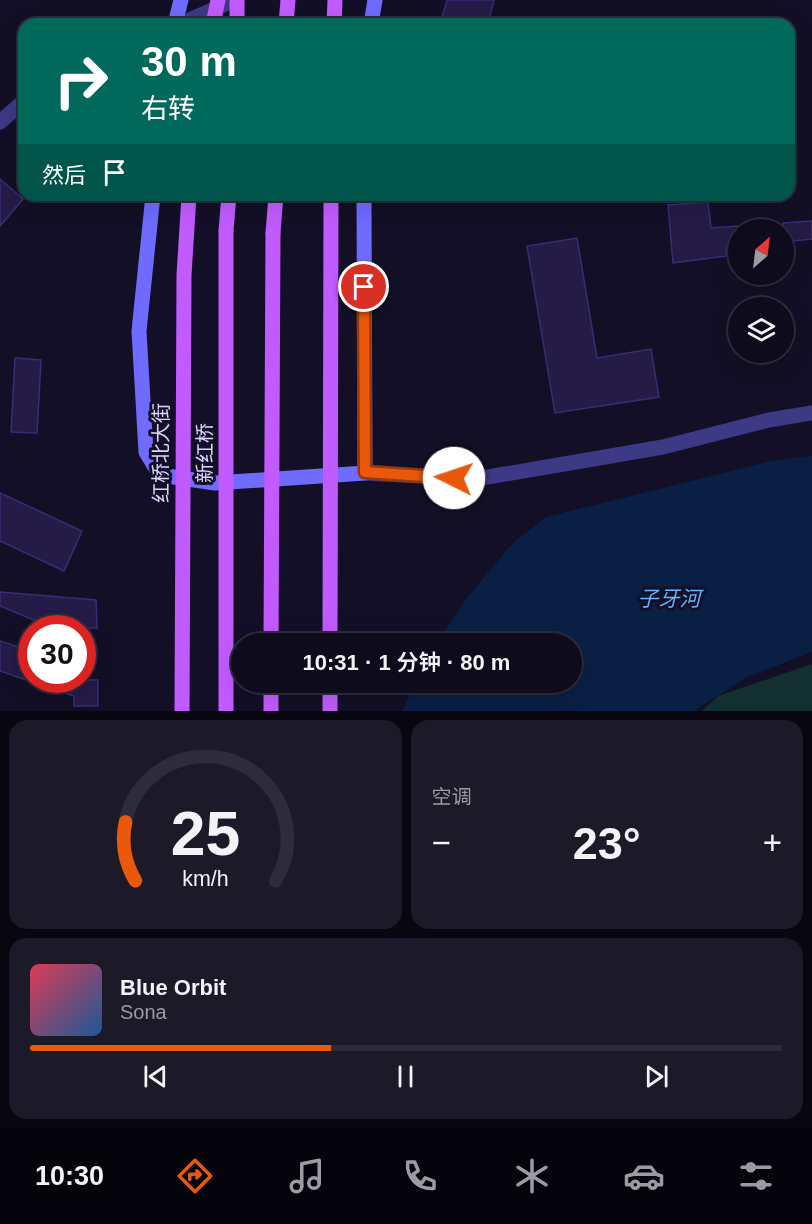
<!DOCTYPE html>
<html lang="zh">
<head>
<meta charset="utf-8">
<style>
	body { margin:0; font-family:Helvetica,"Noto Sans SC",sans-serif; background:#1c1929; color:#f1f3f6; height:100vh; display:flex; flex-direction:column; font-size:22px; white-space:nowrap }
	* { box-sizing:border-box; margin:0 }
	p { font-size:20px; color:#9b9ba3 }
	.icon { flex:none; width:33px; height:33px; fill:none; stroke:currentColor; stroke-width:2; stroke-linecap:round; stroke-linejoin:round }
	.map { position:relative; height:711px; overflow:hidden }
	.panel { display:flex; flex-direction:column; gap:9px; padding:9px; background:#08060f; flex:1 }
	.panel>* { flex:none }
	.hud { position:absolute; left:18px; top:18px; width:777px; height:183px; border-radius:18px; box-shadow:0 6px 24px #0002,0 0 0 2px #2e2b3b; background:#00695c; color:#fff; overflow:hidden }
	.needle { width:39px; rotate:28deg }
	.fabs { position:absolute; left:728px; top:219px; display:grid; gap:12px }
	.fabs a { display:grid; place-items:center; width:66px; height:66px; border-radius:50%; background:#0e0b1c; box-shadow:0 6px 24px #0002,0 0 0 2px #2e2b3b; font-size:30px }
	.speed { position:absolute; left:18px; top:615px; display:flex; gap:12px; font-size:30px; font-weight:700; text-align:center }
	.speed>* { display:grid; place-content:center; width:78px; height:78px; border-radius:50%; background:#0e0b1c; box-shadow:0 6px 24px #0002,0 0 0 2px #2e2b3b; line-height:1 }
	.speed .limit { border:9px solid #d22; background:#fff; color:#111 }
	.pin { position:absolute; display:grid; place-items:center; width:51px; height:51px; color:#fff; margin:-26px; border:3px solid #fff; border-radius:50%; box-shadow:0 2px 6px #0007 }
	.me { position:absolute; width:66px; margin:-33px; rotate:274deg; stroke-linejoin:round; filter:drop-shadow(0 0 4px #0008) }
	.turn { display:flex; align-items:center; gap:21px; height:126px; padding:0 24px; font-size:27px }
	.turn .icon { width:78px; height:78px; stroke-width:2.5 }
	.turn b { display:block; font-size:42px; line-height:51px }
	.then { display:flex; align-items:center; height:57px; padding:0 24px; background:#0003; gap:12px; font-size:22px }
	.big { font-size:45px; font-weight:600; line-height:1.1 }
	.panel .card { flex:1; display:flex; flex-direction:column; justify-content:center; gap:9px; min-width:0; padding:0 21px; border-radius:18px; background:#1c1929 }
	.panel .dial { align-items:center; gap:0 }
	.dial svg { height:156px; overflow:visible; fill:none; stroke:#2e2b3b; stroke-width:7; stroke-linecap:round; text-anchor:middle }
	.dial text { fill:#f1f3f6; stroke:none }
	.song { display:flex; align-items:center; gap:18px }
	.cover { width:72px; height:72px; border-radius:9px; background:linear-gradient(135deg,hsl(350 70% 55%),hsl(210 70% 35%)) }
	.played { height:6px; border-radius:3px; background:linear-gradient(90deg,#ea580c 40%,#2e2b3b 40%) }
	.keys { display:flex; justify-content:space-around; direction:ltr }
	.heat { display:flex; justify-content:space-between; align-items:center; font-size:33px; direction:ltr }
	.panel .tiles { flex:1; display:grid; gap:9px; grid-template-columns:1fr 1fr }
	.card:last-child { grid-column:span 2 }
	.trip { position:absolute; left:231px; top:633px; width:351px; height:60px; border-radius:30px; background:#0e0b1c; box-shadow:0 6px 24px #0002,0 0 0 2px #2e2b3b; font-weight:600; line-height:60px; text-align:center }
	.tab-bar { display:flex; height:96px; justify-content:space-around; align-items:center; background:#06040b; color:#9b9ba3 }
	.tab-bar .icon { width:42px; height:42px }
	.tab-bar .active { color:#ea580c }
	.tab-bar b { font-size:27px; color:#f1f3f6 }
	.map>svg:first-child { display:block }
	.green { fill:#12302f }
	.water { fill:#0a1f44 }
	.building { fill:#241b47; stroke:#3b2d73; stroke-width:1.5 }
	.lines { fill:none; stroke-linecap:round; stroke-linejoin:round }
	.minor { stroke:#3d3a85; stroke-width:15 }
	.tertiary { stroke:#3d3a85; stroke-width:15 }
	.secondary { stroke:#6f6bff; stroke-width:15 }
	.primary { stroke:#c25bff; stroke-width:15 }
	.primary-bridge { stroke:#c25bff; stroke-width:15 }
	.route-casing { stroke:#983908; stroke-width:15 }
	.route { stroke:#ea580c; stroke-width:10 }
	.labels { text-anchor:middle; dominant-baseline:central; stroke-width:6; stroke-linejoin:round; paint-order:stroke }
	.street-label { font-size:20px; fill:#d9d4ff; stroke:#130f26 }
	.water-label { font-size:21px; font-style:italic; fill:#62b6ff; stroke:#130f26 }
</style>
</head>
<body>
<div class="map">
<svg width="812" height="711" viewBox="0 0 812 711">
	<rect width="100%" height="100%" fill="#130f26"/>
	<path class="green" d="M812,664V711H702L718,696Z"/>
	<path class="water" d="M812,456V652L747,677L694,711H402L416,683L572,682V644L437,643L467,598L513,543L546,517L771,461Z"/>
	<path class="building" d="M447,0H494L488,24H465L442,18Z
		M0,179L23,199L0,226Z
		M708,202L711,228L738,226V246L726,247V256L673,263L668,205Z
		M812,221V239L783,242V223Z
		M577,238L597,358L651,349L659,397L555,413L527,246Z
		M15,358L41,360L37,433L11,432Z
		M0,493L82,531L64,571L0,541Z
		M0,592L96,600L97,628H53L0,606Z
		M0,641L32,651V682L0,671Z
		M36,680H98V706H74V696L36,683Z"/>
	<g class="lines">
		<path class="minor" d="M365,473L476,479L663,447L769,420L812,413"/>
		<path class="tertiary" d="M180,24L235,0
			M0,122L24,101"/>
		<path class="secondary" d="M175,24L181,0
			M371,24L375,0
			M153,195L139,331L146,452L160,475L215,483L365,473L364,195"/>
		<path class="primary" d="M237,0V24
			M286,24L288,0
			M334,24L335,0
			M226,231L229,195
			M273,233L276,195
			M271,682V711
			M330,711V682"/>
		<path class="primary-bridge" d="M213,24L218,0
			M271,644L273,233
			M330,644L331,195
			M182,711L184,275L189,195
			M226,711V231"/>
	</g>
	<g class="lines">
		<g class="route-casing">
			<path id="route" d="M364,287L365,472L454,478"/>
		</g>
		<use href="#route" class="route"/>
	</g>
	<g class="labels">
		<g class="street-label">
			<text transform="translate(161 453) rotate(-90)">红桥北大街</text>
			<text transform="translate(205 453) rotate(-90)">新红桥</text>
		</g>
		<g class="water-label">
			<text x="669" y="598">子牙河</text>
		</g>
	</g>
</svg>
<div class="fabs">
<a><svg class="needle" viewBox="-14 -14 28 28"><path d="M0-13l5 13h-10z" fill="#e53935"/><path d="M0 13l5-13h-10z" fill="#9b9ba3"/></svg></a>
<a><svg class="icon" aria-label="layers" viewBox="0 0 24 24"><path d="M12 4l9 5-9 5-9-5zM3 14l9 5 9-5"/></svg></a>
</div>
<div class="speed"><div class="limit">30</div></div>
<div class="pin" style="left:364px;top:287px;background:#d93025"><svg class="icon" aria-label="arrive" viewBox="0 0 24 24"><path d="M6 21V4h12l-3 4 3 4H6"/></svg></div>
<svg class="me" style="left:454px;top:478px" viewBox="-20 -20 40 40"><circle r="19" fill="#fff"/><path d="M0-13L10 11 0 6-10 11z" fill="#ea580c"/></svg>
<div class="trip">10:31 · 1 分钟 · 80 m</div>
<div class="hud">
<div class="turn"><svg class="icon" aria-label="right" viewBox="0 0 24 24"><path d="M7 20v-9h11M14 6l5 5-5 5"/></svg><div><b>30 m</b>右转</div></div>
<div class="then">然后<svg class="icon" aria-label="arrive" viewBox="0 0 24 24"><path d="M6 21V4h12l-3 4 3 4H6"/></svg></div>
</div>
</div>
<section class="panel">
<div class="tiles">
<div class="card dial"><svg viewBox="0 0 100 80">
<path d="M14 69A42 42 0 1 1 86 69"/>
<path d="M14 69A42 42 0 0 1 9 39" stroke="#ea580c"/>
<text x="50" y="56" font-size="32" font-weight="700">25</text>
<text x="50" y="72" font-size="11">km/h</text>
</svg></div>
<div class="card"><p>空调</p>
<div class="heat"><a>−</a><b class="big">23°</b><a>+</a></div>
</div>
<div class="card">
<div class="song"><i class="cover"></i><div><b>Blue Orbit</b><p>Sona</p></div></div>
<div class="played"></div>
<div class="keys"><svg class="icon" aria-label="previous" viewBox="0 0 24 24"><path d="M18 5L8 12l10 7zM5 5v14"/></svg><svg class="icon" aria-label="pause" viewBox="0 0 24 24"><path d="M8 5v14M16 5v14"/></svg><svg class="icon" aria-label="next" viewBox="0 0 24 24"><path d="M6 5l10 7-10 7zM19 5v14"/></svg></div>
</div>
</div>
</section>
<nav class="tab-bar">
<b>10:30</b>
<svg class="icon active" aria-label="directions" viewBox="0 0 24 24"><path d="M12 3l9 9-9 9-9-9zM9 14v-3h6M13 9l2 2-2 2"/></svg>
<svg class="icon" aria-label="music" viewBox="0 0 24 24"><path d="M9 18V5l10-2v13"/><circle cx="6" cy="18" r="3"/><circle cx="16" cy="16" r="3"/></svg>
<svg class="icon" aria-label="phone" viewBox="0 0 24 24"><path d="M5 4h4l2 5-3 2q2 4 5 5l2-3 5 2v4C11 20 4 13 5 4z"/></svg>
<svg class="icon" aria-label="climate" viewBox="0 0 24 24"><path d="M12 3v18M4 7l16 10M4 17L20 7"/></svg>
<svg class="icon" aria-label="car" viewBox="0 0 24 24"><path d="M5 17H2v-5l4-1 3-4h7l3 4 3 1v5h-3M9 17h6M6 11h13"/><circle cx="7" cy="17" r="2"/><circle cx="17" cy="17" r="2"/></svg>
<svg class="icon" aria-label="filters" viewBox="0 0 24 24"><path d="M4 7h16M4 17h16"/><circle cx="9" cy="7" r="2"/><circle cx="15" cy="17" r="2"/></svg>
</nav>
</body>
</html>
